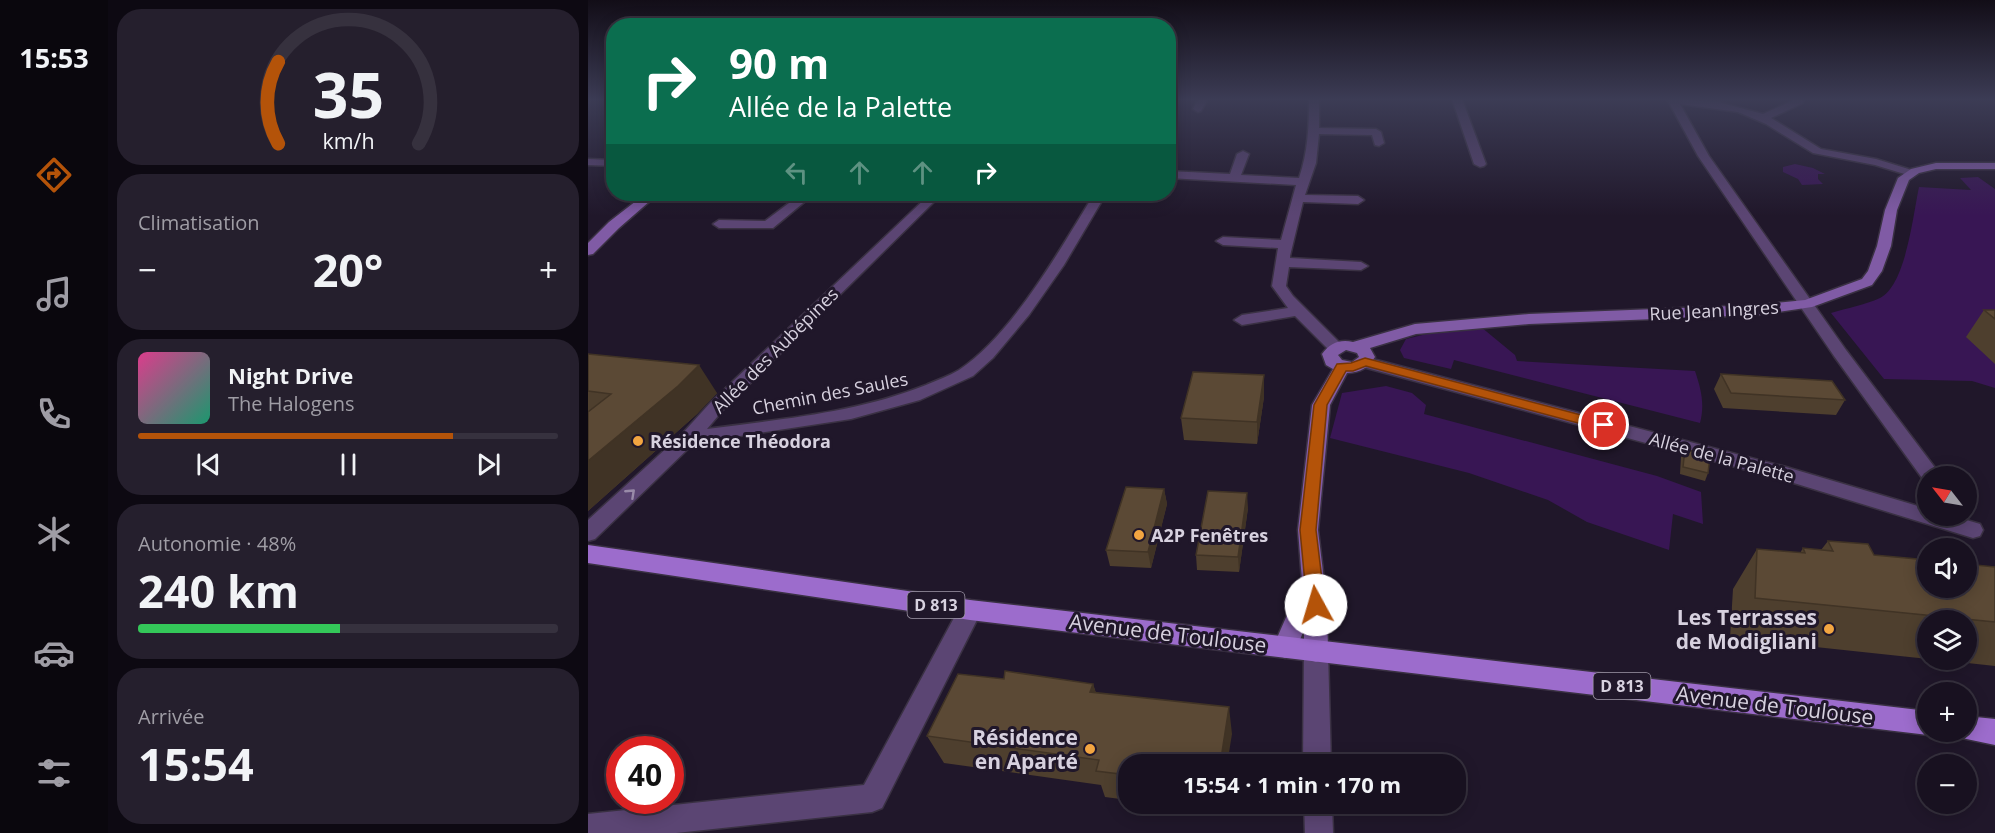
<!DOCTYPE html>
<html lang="fr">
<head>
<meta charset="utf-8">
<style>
	body { margin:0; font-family:"Open Sans",sans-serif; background:#251f2d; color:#f1f3f6; height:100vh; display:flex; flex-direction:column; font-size:22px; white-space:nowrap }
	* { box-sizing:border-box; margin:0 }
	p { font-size:20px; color:#9f9da5 }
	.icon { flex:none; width:33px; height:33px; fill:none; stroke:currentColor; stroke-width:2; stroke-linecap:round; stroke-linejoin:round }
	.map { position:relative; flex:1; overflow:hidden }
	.side { display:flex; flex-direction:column; gap:9px; padding:9px; background:#0d0912; width:480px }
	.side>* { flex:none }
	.banner { position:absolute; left:18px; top:18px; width:570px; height:183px; border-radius:24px; box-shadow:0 3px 15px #0003,0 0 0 2px #36313e; background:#0b6e4f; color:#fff; overflow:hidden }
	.needle { width:39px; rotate:301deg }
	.tools { position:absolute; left:1329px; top:466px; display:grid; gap:12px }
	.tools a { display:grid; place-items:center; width:60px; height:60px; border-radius:50%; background:#181120; box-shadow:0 3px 15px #0003,0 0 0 2px #36313e; font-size:30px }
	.speed { position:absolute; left:18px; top:736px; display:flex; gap:12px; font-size:30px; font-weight:700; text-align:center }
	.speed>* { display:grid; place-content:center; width:78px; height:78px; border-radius:50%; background:#181120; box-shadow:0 3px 15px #0003,0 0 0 2px #36313e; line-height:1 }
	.speed .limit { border:9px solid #d22; background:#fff; color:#111 }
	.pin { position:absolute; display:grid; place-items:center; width:51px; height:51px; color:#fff; margin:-26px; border:3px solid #fff; border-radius:50%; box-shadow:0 2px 6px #0007 }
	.me { position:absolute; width:66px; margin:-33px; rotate:354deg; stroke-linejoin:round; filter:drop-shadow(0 0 4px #0008) }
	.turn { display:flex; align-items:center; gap:21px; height:126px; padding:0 24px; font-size:27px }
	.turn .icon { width:78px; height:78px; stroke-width:2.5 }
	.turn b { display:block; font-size:42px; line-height:51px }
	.lanes { display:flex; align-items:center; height:57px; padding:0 24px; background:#0003; justify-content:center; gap:30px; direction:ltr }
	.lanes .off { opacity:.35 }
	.big { font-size:45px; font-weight:700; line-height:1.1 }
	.side .tile { flex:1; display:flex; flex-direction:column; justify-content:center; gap:9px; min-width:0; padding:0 21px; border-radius:24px; background:#251f2d }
	.side .dial { align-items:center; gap:0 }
	.dial svg { height:156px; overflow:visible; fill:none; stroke:#36313e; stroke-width:7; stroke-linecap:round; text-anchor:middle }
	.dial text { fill:#f1f3f6; stroke:none }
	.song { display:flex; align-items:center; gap:18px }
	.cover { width:72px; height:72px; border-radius:9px; background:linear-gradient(135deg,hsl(330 70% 55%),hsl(160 70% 35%)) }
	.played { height:6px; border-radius:3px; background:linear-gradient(90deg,#b45309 75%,#36313e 75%) }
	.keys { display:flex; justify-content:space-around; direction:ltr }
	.heat { display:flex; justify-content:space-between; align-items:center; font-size:33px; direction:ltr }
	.charge { height:9px; border-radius:4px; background:linear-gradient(90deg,#34c759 48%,#36313e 0) }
	.trip { position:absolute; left:530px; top:754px; width:348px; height:60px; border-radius:24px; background:#181120; box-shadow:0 3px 15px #0003,0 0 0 2px #36313e; font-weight:700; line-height:60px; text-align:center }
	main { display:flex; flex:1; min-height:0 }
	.dock { display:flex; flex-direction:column; width:108px; justify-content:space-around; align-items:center; background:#0a070d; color:#9f9da5 }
	.dock .icon { width:42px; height:42px }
	.dock .active { color:#b45309 }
	.dock b { font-size:27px; color:#f1f3f6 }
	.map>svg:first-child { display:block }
	.green { fill:#381654 }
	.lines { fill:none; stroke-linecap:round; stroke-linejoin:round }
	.street-casing { stroke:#3a3143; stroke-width:3 }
	.secondary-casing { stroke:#3a3143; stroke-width:3 }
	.primary-casing { stroke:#3a3143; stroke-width:3 }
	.street { fill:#5b4573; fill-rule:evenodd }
	.secondary { fill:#805ba5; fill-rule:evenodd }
	.primary { fill:#9c6ccc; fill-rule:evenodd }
	.wall { fill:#4e3f2e }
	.shaded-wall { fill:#403325 }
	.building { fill:#5b4935; stroke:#403325; stroke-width:1.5 }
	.oneway { stroke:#998ba9 }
	.route { fill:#b45309; stroke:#753606; stroke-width:1.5 }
	.poi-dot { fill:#f2a541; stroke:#20172a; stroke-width:2 }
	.labels { text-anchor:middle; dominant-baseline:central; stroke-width:6; stroke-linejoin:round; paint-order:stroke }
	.shield { fill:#20172a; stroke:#a099a9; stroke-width:1.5 }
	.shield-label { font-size:16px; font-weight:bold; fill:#d7d1df }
	.street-label { font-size:18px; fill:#d7d1df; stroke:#20172a }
	.poi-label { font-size:18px; font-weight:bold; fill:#d7d1df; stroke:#20172a; text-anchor:start }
	.near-poi-label { font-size:21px; font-weight:bold; fill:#d7d1df; stroke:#20172a; text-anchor:end }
	.near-street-label { font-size:21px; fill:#d7d1df; stroke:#20172a }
</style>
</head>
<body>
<main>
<nav class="dock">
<b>15:53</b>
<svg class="icon active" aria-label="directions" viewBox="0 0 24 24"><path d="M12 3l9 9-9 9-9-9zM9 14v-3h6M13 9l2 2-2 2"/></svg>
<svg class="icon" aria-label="music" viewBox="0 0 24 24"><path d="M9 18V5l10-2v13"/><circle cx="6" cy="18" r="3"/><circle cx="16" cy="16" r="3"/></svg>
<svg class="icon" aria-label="phone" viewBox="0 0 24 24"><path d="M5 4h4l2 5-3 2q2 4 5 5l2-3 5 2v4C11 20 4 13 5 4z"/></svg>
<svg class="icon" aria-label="climate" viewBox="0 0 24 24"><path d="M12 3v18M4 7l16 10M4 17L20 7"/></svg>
<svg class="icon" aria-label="car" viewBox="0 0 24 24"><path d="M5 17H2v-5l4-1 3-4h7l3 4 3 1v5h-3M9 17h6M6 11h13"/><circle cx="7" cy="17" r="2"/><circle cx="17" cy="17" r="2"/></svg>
<svg class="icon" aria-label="filters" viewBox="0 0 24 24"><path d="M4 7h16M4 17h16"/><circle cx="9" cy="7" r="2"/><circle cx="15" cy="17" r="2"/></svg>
</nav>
<section class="side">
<div class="tile dial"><svg viewBox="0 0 100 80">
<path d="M14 69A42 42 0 1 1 86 69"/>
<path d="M14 69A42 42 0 0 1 14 27" stroke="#b45309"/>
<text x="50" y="56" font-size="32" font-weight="700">35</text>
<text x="50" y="72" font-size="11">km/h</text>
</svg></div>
<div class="tile"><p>Climatisation</p>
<div class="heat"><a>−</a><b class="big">20°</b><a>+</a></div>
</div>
<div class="tile">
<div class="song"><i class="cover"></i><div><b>Night Drive</b><p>The Halogens</p></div></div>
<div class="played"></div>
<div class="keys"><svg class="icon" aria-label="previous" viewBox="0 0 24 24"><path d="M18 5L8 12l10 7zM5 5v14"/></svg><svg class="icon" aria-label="pause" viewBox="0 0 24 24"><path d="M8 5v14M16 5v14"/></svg><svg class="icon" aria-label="next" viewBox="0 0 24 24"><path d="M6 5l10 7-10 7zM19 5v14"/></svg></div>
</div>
<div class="tile"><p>Autonomie · 48%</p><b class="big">240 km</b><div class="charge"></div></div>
<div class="tile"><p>Arrivée</p><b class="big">15:54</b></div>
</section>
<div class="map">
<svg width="1407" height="833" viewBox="0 0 1407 833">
	<rect width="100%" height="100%" fill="#20172a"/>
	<path class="green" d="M1207,164L1225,168L1237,174H1230V179L1235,184L1214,185L1210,179L1195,172V167Z
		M1390,177L1407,189V388L1384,381L1296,379L1243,313C1259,308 1277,305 1292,298C1318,285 1325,215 1331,187L1383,190L1372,178Z
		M893,327L927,355L929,361L1107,371C1113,389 1117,404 1112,423L866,360L863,369L816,358L812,350L818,339L851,331Z
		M798,386L824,393L838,405L836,414L1069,476L1113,492L1115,524L1085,514L1081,550L999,522L960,500L881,473L742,438L754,393Z"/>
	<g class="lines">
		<g class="street-casing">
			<path id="street" d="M610,99H620L613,111L610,112L605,109Z
				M721,99H731V128L788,129L793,132L796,143L791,146L787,145L784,135L731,134L728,163L717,195L770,196L776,200L770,204L715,202L702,256V258L773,262L780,266L773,270L701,267L698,286L705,296L754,345L756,348L754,351H742L707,316L654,325L646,320L654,315L700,308L684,286L690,248L635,245L628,241L635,237L693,240L708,185L580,178V171L642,174L649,154L655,151L661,154L653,175L711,178C720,152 721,126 721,99Z
				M864,99H874L898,164L896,166L892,167L886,164Z
				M1079,99L1130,102L1175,114L1208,99H1216L1215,103L1183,118L1233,149L1288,159L1327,171L1329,173L1323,176L1287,165L1225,153L1178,124L1150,112L1092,104L1121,156L1258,350L1354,477H1340V483L1337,482L1246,356L1110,156Z
				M0,159L26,160V166L0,165Z
				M213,194H226L185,228H131L125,224L131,220L177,221Z
				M342,194H354L135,410L119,429C193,419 268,413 338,385C349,380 361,376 371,370C424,335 473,248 506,194H518L476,265L441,315L405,358L385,376L332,400L263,419L106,443L7,539L0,541V520L94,434L123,402Z
				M777,357L1198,467L1340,509V516H1365L1392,524L1395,530L1392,536L1385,538L1196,480L771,366L769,362Z
				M382,600L390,603L394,610L294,808L284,812L88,833H0V814L276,785L374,603Z
				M728,640L737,643L740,651L743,765H715L716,651L719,643Z
				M716,804H744L745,833H717Z"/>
		</g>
		<g class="secondary-casing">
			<path id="secondary" d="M1348,163H1407V169H1348L1331,173L1321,180L1309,210L1303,246L1294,271L1284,285L1224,307L1169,315L941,324L828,334L782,348L787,357C780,368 773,372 759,373L742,405L730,530L739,605L740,651L737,659L728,662L719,659L716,651V630L706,654L697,658L688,654L685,647L714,581L710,530L724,405L745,369L738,365L734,354C742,343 752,339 765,342L827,324L941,314L1169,305L1217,300L1274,279L1280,271L1289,246L1297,210L1310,178L1323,169ZM758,350L769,353L771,357L764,362L754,360L750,355Z
				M57,194H70L31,228L5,254L0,255V243L21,222Z"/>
		</g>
		<g class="primary-casing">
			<path id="primary" d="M0,545L382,600L1340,711V732H1349L1340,735L382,620L0,563Z
				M1378,716L1407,719V745L1369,737L1367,732H1378Z"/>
		</g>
		<use href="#street" class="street"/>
		<use href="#secondary" class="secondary"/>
		<use href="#primary" class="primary"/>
	</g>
	<path class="wall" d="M1396,310H1407V364L1378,337Z
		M0,354L129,393L109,414L0,511Z
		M1133,374L1257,400L1248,415L1135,408L1126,389Z
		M676,397L669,444L596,440L593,418Z
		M1097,449L1120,473L1117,481L1092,474L1093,457Z
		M576,489L579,504L563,568L522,566L518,550Z
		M660,508L651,572L609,570L608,555Z
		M1240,541L1286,555L1407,567V666L1352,660H1378V621H1340V659L1142,638L1145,589L1169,549L1212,553L1215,548L1233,550Z
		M416,679L505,684L508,693L644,734L540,765V800L517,797L513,785L356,763L339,736Z
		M572,804H633L632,812Z"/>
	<path class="shaded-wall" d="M111,365L129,393L109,414L0,511V461Z
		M676,375V397L669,444V422Z
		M576,489L579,504L563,568L560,552Z
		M659,493L660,508L651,572L650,557Z
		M505,684L514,712L502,692Z
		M641,707L644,734L639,765H632Z"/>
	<path class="building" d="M1396,310H1407V319Z
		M0,354L111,365L90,386L0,461V412L23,394L0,391Z
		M605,372L676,375L669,422L593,418Z
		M1133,374L1244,381L1257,400L1143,393Z
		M1097,449L1122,456L1120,473L1095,467Z
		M538,487L576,489L560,552L518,550Z
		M620,491L659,493L650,557L608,555Z
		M1240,541L1280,544L1286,555L1340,560V588H1378V564L1407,567V622L1167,598L1169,549L1217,553L1215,548L1245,551Z
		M417,671L505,684L502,692L641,707L632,765H540V775L508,771L511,760L339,736L370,674L416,679Z"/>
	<defs><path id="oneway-chevron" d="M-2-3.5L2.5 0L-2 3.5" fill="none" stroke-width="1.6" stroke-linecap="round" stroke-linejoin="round" transform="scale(1.5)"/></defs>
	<use class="oneway" href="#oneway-chevron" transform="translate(43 493) rotate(-43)"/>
	<linearGradient id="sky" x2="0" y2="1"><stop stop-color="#120d17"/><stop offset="0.46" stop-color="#3c3c55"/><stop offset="1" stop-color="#3c3c55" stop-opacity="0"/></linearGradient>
	<rect width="1407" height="216" fill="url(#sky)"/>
	<path class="route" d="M777,358L1016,421L1023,425L1016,430L778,366L765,371H758L739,405L728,530L737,605L734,610L728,613L722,610L719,605L712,530L726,405L749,364L763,363Z"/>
	<g class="poi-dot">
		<circle cx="50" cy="441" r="6"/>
		<circle cx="551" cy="535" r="6"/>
		<circle cx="1241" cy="629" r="6"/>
		<circle cx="502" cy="749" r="6"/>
	</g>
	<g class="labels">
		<g class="shield">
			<rect x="319.5" y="592" width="57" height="26" rx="4.5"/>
			<rect x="1005.5" y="673" width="57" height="26" rx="4.5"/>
		</g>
		<g class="shield-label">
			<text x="348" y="605">D 813</text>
			<text x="1034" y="686">D 813</text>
		</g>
		<g class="street-label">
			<text transform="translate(1126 310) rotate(-3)">Rue Jean Ingres</text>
			<text transform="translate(187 350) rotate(-45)">Allée des Aubépines</text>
			<text transform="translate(242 393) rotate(-11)">Chemin des Saules</text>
			<text transform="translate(1134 457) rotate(15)">Allée de la Palette</text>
		</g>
		<g class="poi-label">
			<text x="62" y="441">Résidence Théodora</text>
			<text x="563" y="535">A2P Fenêtres</text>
		</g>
		<g class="near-poi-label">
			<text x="1229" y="617">Les Terrasses<tspan x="1229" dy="24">de Modigliani</tspan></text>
			<text x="490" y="737">Résidence<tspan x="490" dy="24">en Aparté</tspan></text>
		</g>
		<g class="near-street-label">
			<text transform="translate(580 633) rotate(7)">Avenue de Toulouse</text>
			<text transform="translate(1187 705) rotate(7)">Avenue de Toulouse</text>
		</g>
	</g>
</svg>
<div class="tools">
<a><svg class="needle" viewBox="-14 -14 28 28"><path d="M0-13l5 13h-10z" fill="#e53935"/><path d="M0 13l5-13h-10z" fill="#9f9da5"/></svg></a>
<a><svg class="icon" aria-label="sound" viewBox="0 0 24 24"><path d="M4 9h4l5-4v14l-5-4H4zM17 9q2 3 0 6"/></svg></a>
<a><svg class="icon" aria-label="layers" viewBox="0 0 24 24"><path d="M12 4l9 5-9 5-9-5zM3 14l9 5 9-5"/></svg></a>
<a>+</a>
<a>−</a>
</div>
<div class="speed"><div class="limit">40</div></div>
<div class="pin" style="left:1016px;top:425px;background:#d93025"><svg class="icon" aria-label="arrive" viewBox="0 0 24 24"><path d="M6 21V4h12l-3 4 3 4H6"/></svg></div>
<svg class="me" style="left:728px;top:605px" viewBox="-20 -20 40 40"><circle r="19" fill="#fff"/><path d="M0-13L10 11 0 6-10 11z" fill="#b45309"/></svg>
<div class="trip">15:54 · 1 min · 170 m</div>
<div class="banner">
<div class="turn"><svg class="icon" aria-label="right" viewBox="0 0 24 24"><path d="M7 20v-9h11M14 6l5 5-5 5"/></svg><div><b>90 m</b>Allée de la Palette</div></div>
<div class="lanes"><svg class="icon off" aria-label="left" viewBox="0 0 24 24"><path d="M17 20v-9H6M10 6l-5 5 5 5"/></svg><svg class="icon off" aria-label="ahead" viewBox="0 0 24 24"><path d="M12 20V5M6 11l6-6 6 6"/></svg><svg class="icon off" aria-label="ahead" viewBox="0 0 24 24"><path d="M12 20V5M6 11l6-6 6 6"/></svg><svg class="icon" aria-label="right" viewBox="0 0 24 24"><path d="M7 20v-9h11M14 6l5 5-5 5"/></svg></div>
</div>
</div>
</main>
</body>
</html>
